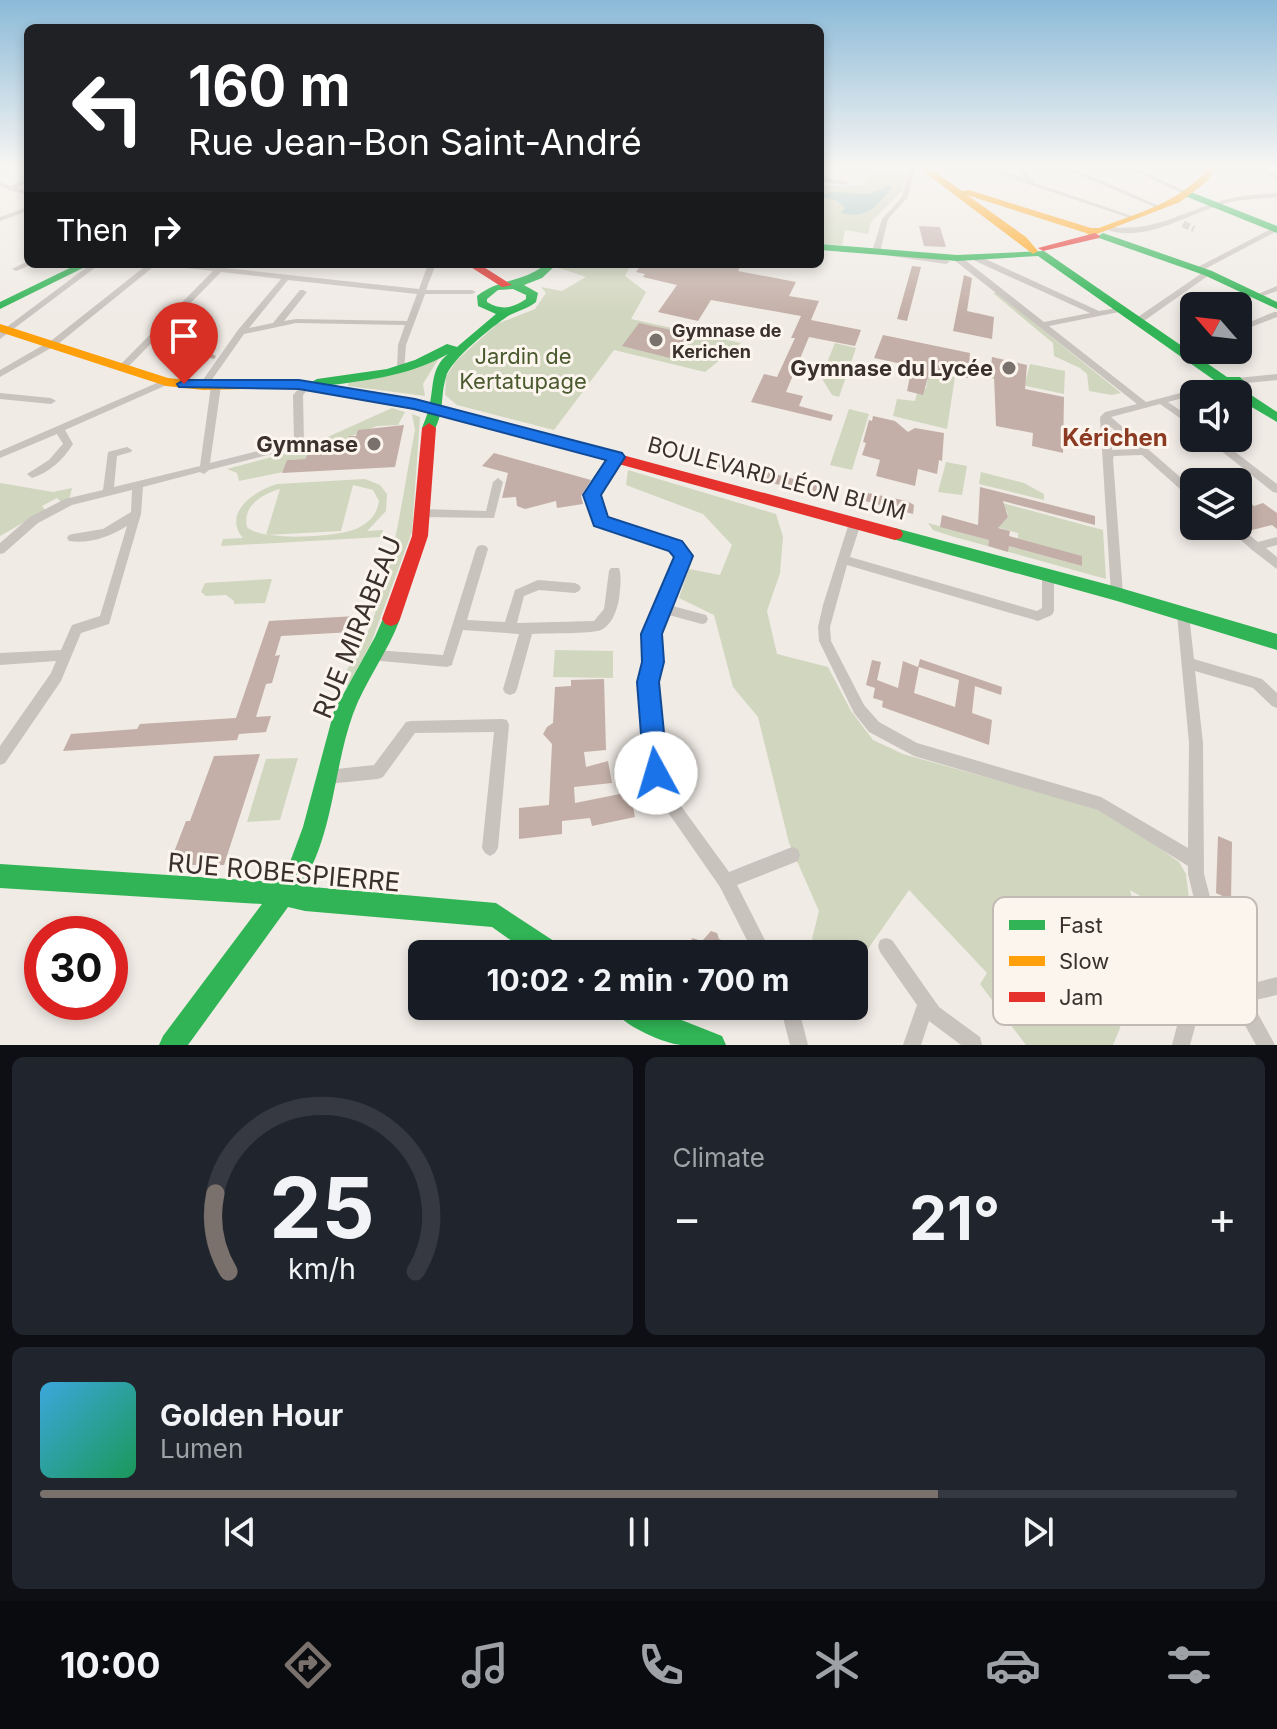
<!DOCTYPE html>
<html lang="en">
<head>
<meta charset="utf-8">
<style>
	body { margin:0; font-family:Inter,sans-serif; background:#20242c; color:#f1f3f6; height:100vh; display:flex; flex-direction:column; font-size:30px; white-space:nowrap }
	* { box-sizing:border-box; margin:0 }
	p { font-size:26px; color:#9ea1a6 }
	.icon { flex:none; width:44px; height:44px; fill:none; stroke:currentColor; stroke-width:2; stroke-linecap:round; stroke-linejoin:round }
	.map { position:relative; height:1045px; overflow:hidden }
	.side { display:flex; flex-direction:column; gap:12px; padding:12px; background:#0d0f14; flex:1 }
	.side>* { flex:none }
	.hud { position:absolute; left:24px; top:24px; width:800px; height:244px; border-radius:12px; box-shadow:0 4px 12px #0003; background:#202124; color:#fff; overflow:hidden }
	.needle { width:52px; rotate:298deg }
	.tools { position:absolute; left:1180px; top:292px; display:grid; gap:16px }
	.tools a { display:grid; place-items:center; width:72px; height:72px; border-radius:12px; background:#171b24; box-shadow:0 4px 12px #0003; font-size:40px }
	.speed { position:absolute; left:24px; top:916px; display:flex; gap:16px; font-size:40px; font-weight:700; text-align:center }
	.speed>* { display:grid; place-content:center; width:104px; height:104px; border-radius:50%; background:#171b24; box-shadow:0 4px 12px #0003; line-height:1 }
	.speed .limit { border:12px solid #d22; background:#fff; color:#111 }
	.pin { position:absolute; display:grid; place-items:center; width:68px; height:68px; color:#fff; margin:-82px -34px; border-radius:50% 50% 50% 0; rotate:-45deg; box-shadow:0 0 8px #0007 }
	.pin .icon { rotate:45deg }
	.me { position:absolute; width:88px; margin:-44px; rotate:354deg; stroke-linejoin:round; filter:drop-shadow(0 0 6px #0008) }
	.turn { display:flex; align-items:center; gap:28px; height:168px; padding:0 32px; font-size:36px }
	.turn .icon { width:104px; height:104px; stroke-width:2.5 }
	.turn b { display:block; font-size:56px; line-height:68px }
	.then { display:flex; align-items:center; height:76px; padding:0 32px; background:#0003; gap:16px; font-size:30px }
	.big { font-size:60px; font-weight:700; line-height:1.1 }
	.side .tile { flex:1; display:flex; flex-direction:column; justify-content:center; gap:12px; min-width:0; padding:0 28px; border-radius:12px; background:#20242c }
	.side .dial { align-items:center; gap:0 }
	.dial svg { height:208px; overflow:visible; fill:none; stroke:#363941; stroke-width:7; stroke-linecap:round; text-anchor:middle }
	.dial text { fill:#f1f3f6; stroke:none }
	.song { display:flex; align-items:center; gap:24px }
	.cover { width:96px; height:96px; border-radius:12px; background:linear-gradient(135deg,hsl(200 70% 55%),hsl(150 70% 35%)) }
	.played { height:8px; border-radius:4px; background:linear-gradient(90deg,#7a716c 75%,#363941 75%) }
	.keys { display:flex; justify-content:space-around; direction:ltr }
	.heat { display:flex; justify-content:space-between; align-items:center; font-size:44px; direction:ltr }
	.side .tiles { flex:1; display:grid; gap:12px; grid-template-columns:1fr 1fr }
	.tile:last-child { grid-column:span 2 }
	.trip { position:absolute; left:408px; top:940px; width:460px; height:80px; border-radius:12px; background:#171b24; box-shadow:0 4px 12px #0003; font-weight:700; line-height:80px; text-align:center }
	.tab-bar { display:flex; height:128px; justify-content:space-around; align-items:center; background:#090b0e; color:#9ea1a6 }
	.tab-bar .icon { width:56px; height:56px }
	.tab-bar .current { color:#7a716c }
	.tab-bar b { font-size:36px; color:#f1f3f6 }
	.map>svg:first-child { display:block }
	.green { fill:#d1d6bf; fill-rule:evenodd }
	.water { fill:#a1c2c1 }
	.building { fill:#c3afa7; fill-rule:evenodd }
	.lines { fill:none; stroke-linecap:round; stroke-linejoin:round }
	.street-tunnel { stroke:#ccc6c0; stroke-width:7; stroke-dasharray:7 3; stroke-linecap:butt }
	.street { fill:#c9c3be; fill-rule:evenodd }
	.fast { fill:#30b455; fill-rule:evenodd }
	.slow { fill:#ff9f0a; fill-rule:evenodd }
	.jam { fill:#e5322d; fill-rule:evenodd }
	.route { fill:#1a73e8; stroke:#114b97; stroke-width:2 }
	.poi-dot { fill:#7a716c; stroke:#fbf5ee; stroke-width:3 }
	.labels { text-anchor:middle; dominant-baseline:central; stroke-width:6; stroke-linejoin:round; paint-order:stroke }
	.far-poi-label { font-size:18px; font-weight:bold; fill:#3b302b; stroke:#fbf5ee; text-anchor:start }
	.park-label { font-size:22px; fill:#4a5a2e; stroke:#fbf5ee }
	.poi-label { font-size:22px; font-weight:bold; fill:#3b302b; stroke:#fbf5ee; text-anchor:end }
	.street-label { font-size:22px; fill:#3b302b; stroke:#fbf5ee }
	.neighbourhood-label { font-size:24px; font-weight:bold; fill:#8c3b22; stroke:#fbf5ee }
	.near-street-label { font-size:26px; fill:#3b302b; stroke:#fbf5ee }
	.key { fill:#fbf5ee; stroke:#c1bab4; stroke-width:2 }
	.key-label { font-size:22px; fill:#3b302b }
</style>
</head>
<body>
<div class="map">
<svg width="1277" height="1045" viewBox="0 0 1277 1045">
	<rect width="100%" height="100%" fill="#f0ebe5"/>
	<path class="green" d="M907,171L901,192L871,222L868,234L845,230L842,245L820,244V186H863L871,174Z
		M560,264H631L625,276L646,292L631,319L741,343L705,372L614,350L554,430L457,405L445,395L446,377L456,361L497,324L535,309L546,293L541,287L562,291L586,277L556,267Z
		M993,293H997L1121,393L1112,395L1089,391L1087,374L1080,368L1054,356L1053,343Z
		M835,343L856,348L839,397L832,395L821,377Z
		M439,358L423,384L425,396L348,386V381Z
		M1030,364L1065,371L1064,394L989,378L990,376L1025,383Z
		M929,372L955,377L947,429L893,416L897,399L915,401L917,393L926,388Z
		M392,408L405,412L398,425L377,426L349,437L344,451L308,453L305,459L287,460L283,472L239,481L237,473L227,469L301,449Z
		M849,409L869,414L852,470L830,465Z
		M412,414L420,417L412,532L371,643L348,686L341,684V677C388,624 401,500 415,430Z
		M946,462L967,466L962,495L938,492Z
		M628,470L776,514L783,537L780,573L767,611L777,654L828,667L851,711L873,740L903,754L1107,811L1179,862L1186,874L1194,941L1166,911L1130,890L1141,932L1120,1028L1113,1045H1026L980,984L987,973L909,890L854,969V954H825L812,939L819,911L789,843L758,717L733,687L714,615L679,598L689,569L720,575L732,545L703,514L626,485Z
		M981,472L1024,483L1044,494V500L979,484Z
		M365,479L380,485L387,494L386,511L367,531L383,530L381,537L221,546L223,539L243,538C222,513 254,491 277,484ZM353,485L373,490L379,501C377,515 369,523 356,529C337,537 261,542 247,527C242,506 262,494 280,489L266,535L341,531Z
		M0,483L53,492L72,488L69,500L61,502L57,498L42,506L45,510L0,536Z
		M995,501L1103,530L1106,579L951,536L933,530L928,523L989,540L988,546L1008,551L1009,546L1082,566L1081,556L1018,539V533L993,526V521L1002,523L1008,517L1007,511Z
		M272,579L265,603L234,604V601L226,595L206,596L201,592L205,583Z
		M555,650L613,651V678L553,677Z
		M298,758L280,820L247,822L266,759Z"/>
	<path class="water" d="M886,185L892,187C878,206 866,220 841,213L845,208L837,201L820,196C840,184 866,205 886,185Z"/>
	<path class="building" d="M919,226L940,227L946,247L924,246Z
		M642,264H742L738,271L796,282L789,296L819,301L811,320L861,330L855,346L809,337L786,392L803,396L799,406L833,415L831,421L751,402L764,374L777,377L795,338H791L801,316L711,300L698,321L658,312L677,285L643,277L645,274L636,272Z
		M912,266L921,267L907,321L897,319Z
		M964,275L972,278L967,311L994,317L992,339L953,331Z
		M639,323L690,334L674,359L622,346Z
		M883,335L970,353L968,378L930,370L923,395L907,391L912,366L874,358Z
		M200,338L214,345L206,351L216,356L214,359L189,352Z
		M992,357L1027,365L1025,389L1064,397L1063,453L1032,446L1033,433L996,426L994,376H990Z
		M873,416L895,421L908,432L915,428L944,433L942,461L939,460L937,474L918,469L915,486L876,476L880,460L862,455L866,443L863,442L869,420L872,421Z
		M404,425L395,467L282,473L287,460L305,459L308,453L344,451L349,436H356L358,430Z
		M494,453L591,480L581,496L583,504L557,508L556,501L525,509L517,506L516,497L502,498L508,473L482,466Z
		M714,458L794,479L839,491L837,499L797,490L710,465Z
		M980,487L1095,516V525L1003,501L1008,517L998,528L1010,531L1009,536L1082,556V566L1009,546L1008,552L988,546L989,540L940,527L942,515L978,525Z
		M868,493L907,501L914,505L913,514L865,501Z
		M1238,493L1254,506L1263,503L1277,513V529L1272,525L1252,530L1238,523Z
		M356,616L352,632L281,636L275,656L280,655L272,683L266,684L256,717L271,716L266,732L239,734L237,740L63,751L71,734L137,729L140,724L236,718L269,621Z
		M920,659L1002,687L1001,695L975,686L972,713L992,720L989,745L882,707L883,701L873,698L875,688L866,685L872,660L881,662L877,680L898,688L903,661L918,667ZM919,667L959,680L955,707L914,693Z
		M604,679L606,750L584,752L586,767L608,761L612,783L574,787L575,803L630,792L635,817L592,826L590,818L562,821V834L519,839V808L549,805L552,744L543,734L547,727L553,723L555,687L571,686V680Z
		M260,754L224,865H169L186,821H190L214,756Z
		M1218,836L1232,842L1231,900L1216,893Z
		M711,931L717,933L719,939L731,944L728,954H688L692,938L702,941Z"/>
	<g class="lines">
		<path class="street-tunnel" d="M1183,224L1194,229"/>
		<path class="street" d="M909,168H915L908,197L888,219L880,252L873,254L872,252L882,219L902,197Z
			M992,168C1002,168 1016,176 1026,180L1017,168H1023L1035,183L1135,217L1130,218L1001,175Z
			M1063,168H1072L1162,207L1157,208Z
			M1128,168H1136L1191,194L1186,195Z
			M1190,168H1200L1214,174L1211,176Z
			M1257,168H1265L1277,175V180Z
			M820,175C829,181 840,178 849,183L846,185L821,182Z
			M28,177V182L17,188L28,191V195L8,190L7,188L0,186V182L11,186Z
			M1277,193V197C1260,199 1243,199 1227,203C1188,213 1143,246 1102,228L1105,226C1150,234 1180,213 1221,201C1239,195 1258,195 1277,193Z
			M28,207V211L0,221V217Z
			M1277,227V231L1201,271L1194,269L1273,228Z
			M888,252L946,260L950,262L946,264L891,256L887,254Z
			M954,256H960L1044,322L1090,313L973,260V256H979L1099,311L1124,307V311L1049,326L1146,402L1222,382L1227,385L1225,387L1168,402L1194,420V428L1160,404L1111,417L1194,489V499L1190,498L1142,455L1114,456L1113,459L1123,594L1121,597L1117,599L1113,597L1111,594L1100,417L1105,412L1137,404L954,260ZM1111,427L1135,449L1112,450Z
			M28,261V264L31,265L16,271L12,269Z
			M91,264H100L0,339V332Z
			M148,264H157L58,344L0,377V370L52,340Z
			M163,264C179,264 213,269 224,264L227,266L225,268L419,289L428,264H436L426,290H472L476,292L472,294H425L406,345L404,371H398L397,369L398,345L405,325L296,323L244,334L206,388L203,389L198,386L200,384L238,330L281,279L221,272L125,370H119V366L213,271L167,266ZM288,280L417,294L407,321L296,319L284,321L307,292L303,290H300L273,323L249,328Z
			M1205,271L1212,273L1141,323H1135V319Z
			M1277,286V291L1257,298L1253,296Z
			M1274,312H1277V317L1238,332V327Z
			M1277,374V380L1237,384L1232,381L1237,378Z
			M166,379L169,380V384L65,430L73,444C63,460 50,472 32,478L27,474L49,460L61,446L63,444L57,434L0,458V451Z
			M216,383L221,386L210,463L294,442L293,395L303,384L306,383L311,386L303,395L304,444L303,446L209,470L204,474L200,472L143,487L141,514L109,624L81,633L61,681L5,763L0,765V746L51,673L56,661L0,665V653L61,650L72,625L100,616L127,526C110,537 89,544 69,541L67,538L69,535L73,534L103,529L131,512L132,490L72,505L38,523L4,553L0,554V543L30,517L65,499L103,490L108,452L127,447L132,450L131,452L117,456L114,487L200,466L211,386Z
			M0,393L51,398L56,401L51,404L0,399Z
			M1205,438H1217L1277,484V493L1273,492Z
			M617,454L622,457L597,495L606,518L680,543L690,556L669,605L706,615L708,619L706,623L702,624L665,614L657,634L659,662L655,682L663,773L661,778L656,780L651,778L649,773L641,682L647,662L645,634L678,557L672,549L597,524L587,495L613,455Z
			M498,478L503,482L494,518L423,517L418,513L423,509L486,511L493,482Z
			M855,519L861,523L850,557L1037,611L1042,608V575L1044,572H1052L1054,575V611L1052,615L1038,621L847,565L830,627L831,641L864,705L879,722L917,743L1101,797L1188,848L1189,743L1177,615L1179,611L1183,610L1187,611L1189,615L1194,659L1262,679L1277,693V708L1272,706L1253,688L1195,671L1203,743L1204,874L1226,958L1242,986L1277,977V995L1251,1001L1275,1045H1256L1209,961L1188,874V866L1098,810L914,756L869,732L854,713L819,641L818,627L823,605L849,523Z
			M1225,526H1238L1258,542L1277,537V545L1266,548L1277,557V569L1252,550Z
			M482,545L486,546L488,549L467,620L505,622L515,590L538,580L575,583L579,585L581,588L579,591L575,593L539,590L524,596L517,623L594,621L604,609L609,571L611,568H619C622,577 620,589 619,599C617,610 612,625 601,630C591,634 546,633 532,634L517,689L515,693L510,695L505,693L503,689L519,634L463,630L453,661L452,665L447,667L370,660L369,656L370,652L375,650L443,655L476,549L478,546Z
			M502,719L507,720L509,725L498,848L495,853L490,856L485,853L482,848L494,732L415,733L383,777L378,779L327,784L322,782L320,777L322,772L327,770L374,765L406,722L411,721Z
			M663,786L668,788L729,872L792,847L798,849L800,855L798,861L737,885L772,954H754L720,887L658,798L656,793L658,788Z
			M886,938L892,940L939,1007L980,1037L982,1045H961L929,1021L921,1045H903L917,1005L880,952L878,946L880,940Z
			M1166,967C1174,971 1179,977 1185,984C1202,1006 1197,1021 1190,1045H1172L1178,1022L1179,1007L1160,982L1157,976L1160,970Z
			M780,1006H798L808,1045H790Z"/>
		<path class="fast" d="M1185,192H1191L1277,226V233L1185,196Z
			M1103,233L1212,271L1277,302V309L1204,275L1099,238L1098,236Z
			M820,244L957,255L1044,251L1227,377H1240L1250,387L1245,391L1277,412V422L1238,399V394H1231L1215,384L1214,380L1038,256L957,261L820,250Z
			M78,264H91L0,309V302Z
			M546,264H557L542,278L524,285L538,293L536,302C527,309 517,311 508,316C493,326 450,360 446,377C440,397 445,410 434,431H424L422,428C425,420 429,411 430,403C434,384 431,368 448,354C408,377 361,381 317,387L310,383L317,379L387,369L415,360L447,344L457,347L496,314L478,306L477,296C499,278 523,283 546,264ZM513,289L526,295V299C513,308 502,311 487,302V299L498,290Z
			M895,528L1117,587L1277,634V650L1117,601L889,538L887,534L889,530Z
			M391,612L397,614L400,619C388,652 365,681 353,714C333,769 334,835 301,886L496,903L560,945L563,954H530L492,927L305,911L288,907L188,1045H159L163,1036L262,904L0,888V864L277,882L290,862L303,827L334,711L375,637L385,614Z
			M611,1006H646L722,1036L726,1045C712,1045 696,1045 681,1045C662,1043 619,1024 611,1006Z"/>
		<path class="slow" d="M919,168H929L962,191L969,190L1091,228H1099C1138,213 1181,202 1208,168H1217L1206,182L1180,202L1097,234L1093,238L1086,233L967,195L1026,237L1038,251L1033,254Z
			M0,324L168,378L203,382L292,380L434,405L523,429L525,432L518,437L433,413L292,388L203,390L166,386L0,332Z"/>
		<path class="jam" d="M1095,233L1100,236L1099,238L1043,251L1038,248Z
			M466,264H479L512,285L502,287Z
			M429,423L436,428L428,536L400,619L397,624L391,626L385,624L382,619L412,536L422,428Z
			M518,427L895,528L901,530L903,534L901,538L895,540L513,435L511,432L513,429Z"/>
	</g>
	<linearGradient id="sky" x2="0" y2="1"><stop stop-color="#8bbad8"/><stop offset="0.53" stop-color="#f8f6f3"/><stop offset="1" stop-color="#f8f6f3" stop-opacity="0"/></linearGradient>
	<rect width="1277" height="315" fill="url(#sky)"/>
	<path class="route" d="M184,380H299L415,399L622,453L625,457L601,495L608,517L682,541L693,556L662,634L664,662L659,682L668,773L664,781L656,785L647,781L644,773L637,682L642,662L641,634L674,557L669,551L594,526L583,495L606,460L414,409L299,389L179,387L177,384Z"/>
	<g class="poi-dot">
		<circle cx="656" cy="340" r="8"/>
		<circle cx="1009" cy="368" r="8"/>
		<circle cx="374" cy="444" r="8"/>
	</g>
	<g class="labels">
		<g class="far-poi-label">
			<text x="672" y="330">Gymnase de<tspan x="672" dy="21">Kerichen</tspan></text>
		</g>
		<g class="park-label">
			<text x="523" y="356">Jardin de<tspan x="523" dy="25">Kertatupage</tspan></text>
		</g>
		<g class="poi-label">
			<text x="993" y="368">Gymnase du Lycée</text>
			<text x="358" y="444">Gymnase</text>
		</g>
		<g class="street-label">
			<text transform="translate(777 478) rotate(15)">BOULEVARD LÉON BLUM</text>
		</g>
		<g class="neighbourhood-label">
			<text x="1115" y="437">Kérichen</text>
		</g>
		<g class="near-street-label">
			<text transform="translate(357 627) rotate(-68)">RUE MIRABEAU</text>
			<text transform="translate(284 872) rotate(5)">RUE ROBESPIERRE</text>
		</g>
	</g>
	<rect x="993" y="897" width="264" height="128" rx="12" class="key"/>
	<rect x="1009" y="920" width="36" height="10" fill="#30b455"/>
	<rect x="1009" y="956" width="36" height="10" fill="#ff9f0a"/>
	<rect x="1009" y="992" width="36" height="10" fill="#e5322d"/>
	<g class="key-label">
		<text x="1059" y="933">Fast</text>
		<text x="1059" y="969">Slow</text>
		<text x="1059" y="1005">Jam</text>
	</g>
</svg>
<div class="tools">
<a><svg class="needle" viewBox="-14 -14 28 28"><path d="M0-13l5 13h-10z" fill="#e53935"/><path d="M0 13l5-13h-10z" fill="#9ea1a6"/></svg></a>
<a><svg class="icon" aria-label="sound" viewBox="0 0 24 24"><path d="M4 9h4l5-4v14l-5-4H4zM17 9q2 3 0 6"/></svg></a>
<a><svg class="icon" aria-label="layers" viewBox="0 0 24 24"><path d="M12 4l9 5-9 5-9-5zM3 14l9 5 9-5"/></svg></a>
</div>
<div class="speed"><div class="limit">30</div></div>
<div class="pin" style="left:184px;top:384px;background:#d93025"><svg class="icon" aria-label="arrive" viewBox="0 0 24 24"><path d="M6 21V4h12l-3 4 3 4H6"/></svg></div>
<svg class="me" style="left:656px;top:773px" viewBox="-20 -20 40 40"><circle r="19" fill="#fff"/><path d="M0-13L10 11 0 6-10 11z" fill="#1a73e8"/></svg>
<div class="trip">10:02 · 2 min · 700 m</div>
<div class="hud">
<div class="turn"><svg class="icon" aria-label="left" viewBox="0 0 24 24"><path d="M17 20v-9H6M10 6l-5 5 5 5"/></svg><div><b>160 m</b>Rue Jean-Bon Saint-André</div></div>
<div class="then">Then<svg class="icon" aria-label="right" viewBox="0 0 24 24"><path d="M7 20v-9h11M14 6l5 5-5 5"/></svg></div>
</div>
</div>
<section class="side">
<div class="tiles">
<div class="tile dial"><svg viewBox="0 0 100 80">
<path d="M14 69A42 42 0 1 1 86 69"/>
<path d="M14 69A42 42 0 0 1 9 39" stroke="#7a716c"/>
<text x="50" y="56" font-size="32" font-weight="700">25</text>
<text x="50" y="72" font-size="11">km/h</text>
</svg></div>
<div class="tile"><p>Climate</p>
<div class="heat"><a>−</a><b class="big">21°</b><a>+</a></div>
</div>
<div class="tile">
<div class="song"><i class="cover"></i><div><b>Golden Hour</b><p>Lumen</p></div></div>
<div class="played"></div>
<div class="keys"><svg class="icon" aria-label="previous" viewBox="0 0 24 24"><path d="M18 5L8 12l10 7zM5 5v14"/></svg><svg class="icon" aria-label="pause" viewBox="0 0 24 24"><path d="M8 5v14M16 5v14"/></svg><svg class="icon" aria-label="next" viewBox="0 0 24 24"><path d="M6 5l10 7-10 7zM19 5v14"/></svg></div>
</div>
</div>
</section>
<nav class="tab-bar">
<b>10:00</b>
<svg class="icon current" aria-label="directions" viewBox="0 0 24 24"><path d="M12 3l9 9-9 9-9-9zM9 14v-3h6M13 9l2 2-2 2"/></svg>
<svg class="icon" aria-label="music" viewBox="0 0 24 24"><path d="M9 18V5l10-2v13"/><circle cx="6" cy="18" r="3"/><circle cx="16" cy="16" r="3"/></svg>
<svg class="icon" aria-label="phone" viewBox="0 0 24 24"><path d="M5 4h4l2 5-3 2q2 4 5 5l2-3 5 2v4C11 20 4 13 5 4z"/></svg>
<svg class="icon" aria-label="climate" viewBox="0 0 24 24"><path d="M12 3v18M4 7l16 10M4 17L20 7"/></svg>
<svg class="icon" aria-label="car" viewBox="0 0 24 24"><path d="M5 17H2v-5l4-1 3-4h7l3 4 3 1v5h-3M9 17h6M6 11h13"/><circle cx="7" cy="17" r="2"/><circle cx="17" cy="17" r="2"/></svg>
<svg class="icon" aria-label="filters" viewBox="0 0 24 24"><path d="M4 7h16M4 17h16"/><circle cx="9" cy="7" r="2"/><circle cx="15" cy="17" r="2"/></svg>
</nav>
</body>
</html>
